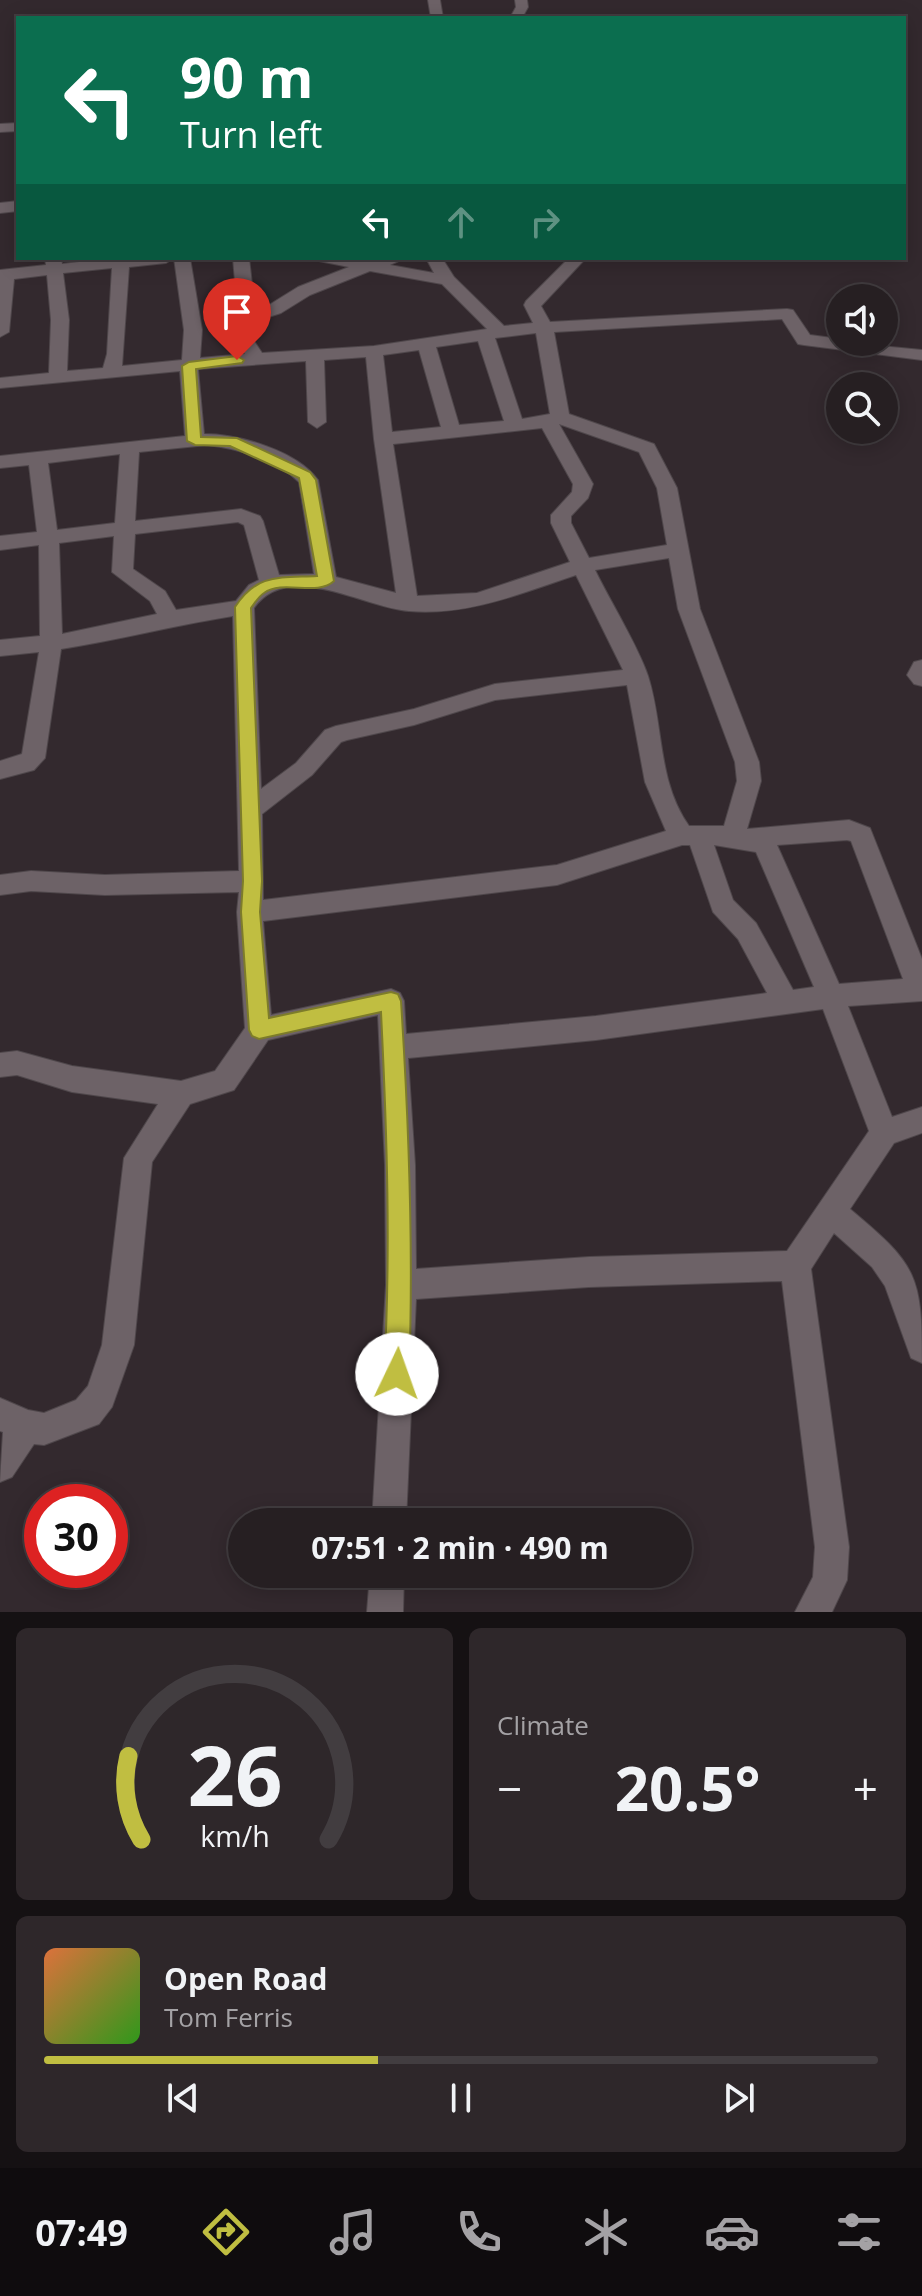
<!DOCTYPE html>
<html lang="en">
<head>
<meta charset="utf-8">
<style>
	body { margin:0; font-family:"Open Sans",sans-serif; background:#2e272a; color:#f1f3f6; height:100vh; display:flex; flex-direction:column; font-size:30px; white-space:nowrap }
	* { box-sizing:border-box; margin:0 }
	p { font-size:26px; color:#a4a2a5 }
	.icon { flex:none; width:44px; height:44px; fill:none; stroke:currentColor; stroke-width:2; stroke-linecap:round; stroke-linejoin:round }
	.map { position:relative; height:1612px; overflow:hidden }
	.panel { display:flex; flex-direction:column; gap:16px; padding:16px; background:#151113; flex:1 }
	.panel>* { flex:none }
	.hud { position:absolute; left:16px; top:16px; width:890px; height:244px; border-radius:0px; box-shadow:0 4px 20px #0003,0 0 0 2px #423d40; background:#0b6e4f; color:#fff; overflow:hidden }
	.tools { position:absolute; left:826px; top:284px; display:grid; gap:16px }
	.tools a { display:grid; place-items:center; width:72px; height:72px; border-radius:50%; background:#261f22; box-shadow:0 4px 20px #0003,0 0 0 2px #423d40; font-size:40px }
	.speed { position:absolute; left:24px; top:1484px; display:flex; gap:16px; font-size:40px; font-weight:700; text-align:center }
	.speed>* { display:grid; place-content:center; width:104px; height:104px; border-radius:50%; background:#261f22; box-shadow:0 4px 20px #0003,0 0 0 2px #423d40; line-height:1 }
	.speed .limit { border:12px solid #d22; background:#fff; color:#111 }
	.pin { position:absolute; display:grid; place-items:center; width:68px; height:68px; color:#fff; margin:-82px -34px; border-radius:50% 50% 50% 0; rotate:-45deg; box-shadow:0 0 8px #0007 }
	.pin .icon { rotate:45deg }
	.me { position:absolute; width:88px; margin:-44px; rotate:3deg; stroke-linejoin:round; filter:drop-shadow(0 0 6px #0008) }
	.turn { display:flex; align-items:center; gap:28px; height:168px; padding:0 32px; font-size:36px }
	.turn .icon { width:104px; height:104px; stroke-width:2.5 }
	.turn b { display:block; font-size:56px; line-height:68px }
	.lanes { display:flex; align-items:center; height:76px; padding:0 32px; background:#0003; justify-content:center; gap:40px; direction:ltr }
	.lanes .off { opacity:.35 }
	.big { font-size:60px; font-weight:700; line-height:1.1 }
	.panel .card { flex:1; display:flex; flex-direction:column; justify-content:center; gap:12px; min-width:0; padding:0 28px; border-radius:12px; background:#2e272a }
	.panel .dial { align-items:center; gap:0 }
	.dial svg { height:208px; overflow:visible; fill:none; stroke:#423d40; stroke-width:7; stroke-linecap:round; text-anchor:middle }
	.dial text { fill:#f1f3f6; stroke:none }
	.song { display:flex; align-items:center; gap:24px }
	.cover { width:96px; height:96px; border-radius:12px; background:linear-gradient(135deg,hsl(20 70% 55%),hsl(110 70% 35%)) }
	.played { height:8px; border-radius:4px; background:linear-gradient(90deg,#c0be41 40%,#423d40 40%) }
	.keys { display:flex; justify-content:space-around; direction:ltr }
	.heat { display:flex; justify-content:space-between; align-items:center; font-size:44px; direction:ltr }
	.panel .tiles { flex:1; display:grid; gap:16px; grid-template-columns:1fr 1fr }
	.card:last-child { grid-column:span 2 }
	.trip { position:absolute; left:228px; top:1508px; width:464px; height:80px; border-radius:40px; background:#261f22; box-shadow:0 4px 20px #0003,0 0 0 2px #423d40; font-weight:700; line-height:80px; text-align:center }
	.tabs { display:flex; height:128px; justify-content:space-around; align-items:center; background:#0f0c0e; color:#a4a2a5 }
	.tabs .icon { width:56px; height:56px }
	.tabs .on { color:#c0be41 }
	.tabs b { font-size:36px; color:#f1f3f6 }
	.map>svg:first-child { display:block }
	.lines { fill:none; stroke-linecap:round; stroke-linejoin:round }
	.minor-casing { stroke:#4f474b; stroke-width:2 }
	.minor { fill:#6d6267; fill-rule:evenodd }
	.route { fill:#c0be41; stroke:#7d7c2a; stroke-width:2 }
</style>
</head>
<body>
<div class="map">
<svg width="922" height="1612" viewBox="0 0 922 1612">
	<rect width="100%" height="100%" fill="#33292e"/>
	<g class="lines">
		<g class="minor-casing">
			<path id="minor" d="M428,0H440L443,18H431Z
				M515,0H527L528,7L522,18H510L516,7Z
				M18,123V131L0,132V124Z
				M18,201V211L0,213V203Z
				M45,258H61L62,264L113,258H190L202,330L200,358L245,354L232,335L238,318L233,258H249L255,310L269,305L298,287L349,267L319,261L317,258L367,261L405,258L390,265L434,273L426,258H442L454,277L504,326L533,323L524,305L526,301L569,258H586L541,306L550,322L787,309L793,310L810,335L840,339V342L922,350V360L804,345L798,344L782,319L554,332L569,414L654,444L677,488L700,609L759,762L761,781L747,829L849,820L870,828L922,959V1001L848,1006L892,1117L922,1107V1133L894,1143L850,1209C917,1265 922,1275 922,1363L911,1358L885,1286L872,1267L834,1233L811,1269L849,1547L847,1580L832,1612H795L813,1577L815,1547L782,1281L589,1287L416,1299L406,1522H372L386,1285L385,1165L378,1015L268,1040L234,1090L190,1104L152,1162L134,1345L112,1407L99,1424L44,1445L34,1444L12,1477L0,1482L3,1432L0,1431V1398L28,1410L44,1413L76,1400L88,1386L102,1345L124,1158L158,1104L72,1092L17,1075L0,1077V1053L17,1051L72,1066L181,1081L215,1071L245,1028L237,912L239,892L105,895L31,891L0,895V875L31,871L105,875L239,871L233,616C175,625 119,640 61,649L45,758L34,770L0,779V761L22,754L39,652L0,656V640L40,636L39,545L0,550V536L37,532L29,465L0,468V456L185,436L180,371L0,388V378L49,373L51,320L47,275L14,279L9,332L0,337V270L46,265ZM174,258L184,330L182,360L122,366L129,267L166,263ZM112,268L107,354L103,368L67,371L69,320L63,273ZM370,271L442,284L487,329L374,346L262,353L250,335L253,322L281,313L310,295ZM536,333L550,414L522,419L495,338ZM478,341L504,421L459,425L436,347ZM419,350L441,427L392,432L383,355ZM366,357L374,439L396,593L336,577L318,480C297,451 239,434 204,434L198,369L306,361L308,422L317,428L326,422L324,360ZM559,424L639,452L657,488L667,545L589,558L571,523V516L588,498L593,484ZM542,428L573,484L572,492L551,515V523L570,562L477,593L417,596L393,444ZM207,445C237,448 277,460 299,482L314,574L279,575L263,521L260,516L241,509L135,521L139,452ZM120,454L115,523L57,530L48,463ZM238,522L244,525L259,580L249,585L236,601L176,610L165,591L133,569L135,534ZM114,536L112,572L150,601L157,614L62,634L59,543ZM669,558L678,609L735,762L737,781L724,826H689C657,781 664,726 648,676C638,646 610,601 595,570ZM576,575L623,670L495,684L414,709L336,726L325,730L296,763L261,789L254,608C289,559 364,608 409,611C468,616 522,593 576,575ZM627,685L645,782L666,831L557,865L263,900L262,814L312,775L341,742L347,740L414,725L495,700ZM847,840L851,841L903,979L839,984L777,845ZM682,845H690L713,912L738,939L767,993L596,1016L406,1034L404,1001L400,993L391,989L271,1015L263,921L557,885ZM714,845L756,852L814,987L793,990L756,923L733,900ZM823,1009L869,1131L787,1251L589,1257L416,1269L415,1165L408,1058L596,1040Z
				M922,660V686L914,684L907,675L914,662Z
				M370,1574H404L403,1612H367Z"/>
		</g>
		<use href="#minor" class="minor"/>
	</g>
	<path class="route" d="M237,356L244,360L242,363L196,369L201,437L237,438L310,472L316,480L334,581C317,597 283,579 264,593C259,596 254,604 251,608L262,881L260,912L269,1018L391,992L398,994L401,1001C409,1126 414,1249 409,1374L405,1383L397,1386L388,1383L384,1374C391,1253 387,1133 381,1012L259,1039L252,1036L249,1030L241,912L243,881L235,607C257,573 280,578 317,576L299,478L230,446L195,445L187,441L182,366L189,362Z"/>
</svg>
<div class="tools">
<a><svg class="icon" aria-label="sound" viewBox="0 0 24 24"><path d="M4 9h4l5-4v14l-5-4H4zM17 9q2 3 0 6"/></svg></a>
<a><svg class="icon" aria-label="search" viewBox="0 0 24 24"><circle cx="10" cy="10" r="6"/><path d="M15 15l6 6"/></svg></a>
</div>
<div class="speed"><div class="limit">30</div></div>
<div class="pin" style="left:237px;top:360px;background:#d93025"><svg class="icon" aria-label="arrive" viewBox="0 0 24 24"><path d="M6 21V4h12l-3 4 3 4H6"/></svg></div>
<svg class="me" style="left:397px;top:1374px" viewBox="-20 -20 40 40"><circle r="19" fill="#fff"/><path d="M0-13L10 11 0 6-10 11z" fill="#c0be41"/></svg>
<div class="trip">07:51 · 2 min · 490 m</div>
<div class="hud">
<div class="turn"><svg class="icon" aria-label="left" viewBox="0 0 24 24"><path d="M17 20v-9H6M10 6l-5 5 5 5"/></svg><div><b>90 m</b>Turn left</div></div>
<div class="lanes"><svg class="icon" aria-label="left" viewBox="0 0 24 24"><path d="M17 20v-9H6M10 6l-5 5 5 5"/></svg><svg class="icon off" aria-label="ahead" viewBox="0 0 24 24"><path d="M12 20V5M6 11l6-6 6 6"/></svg><svg class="icon off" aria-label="right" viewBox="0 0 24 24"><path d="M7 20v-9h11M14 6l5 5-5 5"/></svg></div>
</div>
</div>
<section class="panel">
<div class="tiles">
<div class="card dial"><svg viewBox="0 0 100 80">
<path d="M14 69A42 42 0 1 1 86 69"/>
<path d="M14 69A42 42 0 0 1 9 37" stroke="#c0be41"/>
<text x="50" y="56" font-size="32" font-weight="700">26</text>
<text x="50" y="72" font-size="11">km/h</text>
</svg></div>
<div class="card"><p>Climate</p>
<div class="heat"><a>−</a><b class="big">20.5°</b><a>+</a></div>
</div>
<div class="card">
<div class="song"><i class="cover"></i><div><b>Open Road</b><p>Tom Ferris</p></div></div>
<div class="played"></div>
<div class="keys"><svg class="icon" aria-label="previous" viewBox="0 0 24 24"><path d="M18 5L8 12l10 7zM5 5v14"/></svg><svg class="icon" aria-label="pause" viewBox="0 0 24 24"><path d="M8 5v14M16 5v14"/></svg><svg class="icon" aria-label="next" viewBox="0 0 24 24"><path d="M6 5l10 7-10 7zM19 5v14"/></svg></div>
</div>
</div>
</section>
<nav class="tabs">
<b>07:49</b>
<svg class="icon on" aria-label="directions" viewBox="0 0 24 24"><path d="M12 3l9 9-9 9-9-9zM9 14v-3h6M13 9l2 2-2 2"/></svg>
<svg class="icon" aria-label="music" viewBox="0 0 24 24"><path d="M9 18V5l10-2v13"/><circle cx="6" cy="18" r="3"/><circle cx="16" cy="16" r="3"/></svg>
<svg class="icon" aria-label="phone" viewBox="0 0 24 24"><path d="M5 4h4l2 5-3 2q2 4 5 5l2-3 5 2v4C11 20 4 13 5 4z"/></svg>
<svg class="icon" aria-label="climate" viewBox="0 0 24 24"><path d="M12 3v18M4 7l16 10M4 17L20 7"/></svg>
<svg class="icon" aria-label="car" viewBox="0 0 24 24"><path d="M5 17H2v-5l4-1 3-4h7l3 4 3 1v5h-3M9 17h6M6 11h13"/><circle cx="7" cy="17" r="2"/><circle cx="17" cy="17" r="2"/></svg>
<svg class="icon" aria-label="filters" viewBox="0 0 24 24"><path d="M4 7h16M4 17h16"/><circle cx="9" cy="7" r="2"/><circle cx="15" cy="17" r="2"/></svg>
</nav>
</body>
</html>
